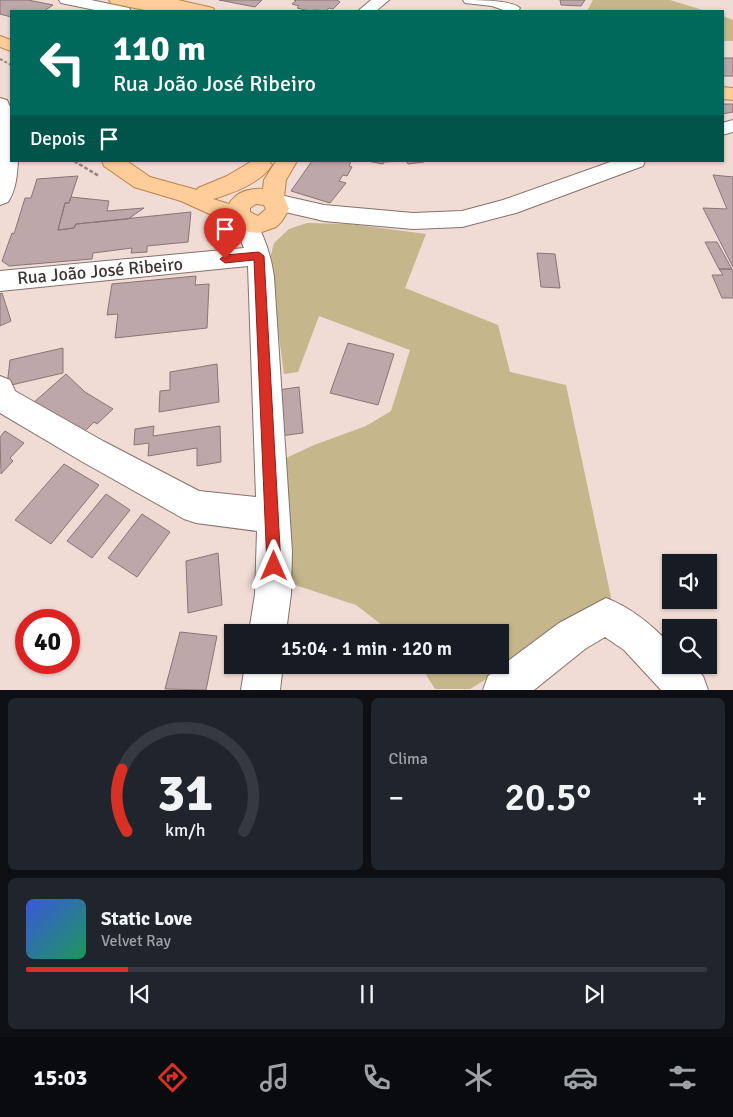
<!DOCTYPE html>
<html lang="pt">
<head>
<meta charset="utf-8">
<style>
	body { margin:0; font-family:Signika,sans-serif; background:#20242c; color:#f1f3f6; height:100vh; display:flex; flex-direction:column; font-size:19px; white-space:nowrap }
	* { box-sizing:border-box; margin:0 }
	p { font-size:16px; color:#9ea1a6 }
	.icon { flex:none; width:28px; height:28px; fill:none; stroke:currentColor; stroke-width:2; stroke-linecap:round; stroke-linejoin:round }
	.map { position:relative; height:690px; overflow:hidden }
	.side { display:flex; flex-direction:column; gap:8px; padding:8px; background:#0d0f14; flex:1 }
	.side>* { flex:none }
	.top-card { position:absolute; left:10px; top:10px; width:714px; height:152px; border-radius:0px; box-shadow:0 1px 4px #0004; background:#00695c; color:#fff; overflow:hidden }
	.tools { position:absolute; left:662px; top:554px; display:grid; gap:10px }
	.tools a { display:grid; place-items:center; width:55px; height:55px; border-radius:0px; background:#171b24; box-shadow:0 1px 4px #0004; font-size:25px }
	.speed { position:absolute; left:15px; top:609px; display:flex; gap:10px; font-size:25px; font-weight:700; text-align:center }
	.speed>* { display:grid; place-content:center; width:65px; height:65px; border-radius:50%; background:#171b24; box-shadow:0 1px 4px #0004; line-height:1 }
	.speed .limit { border:8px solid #d22; background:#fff; color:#111 }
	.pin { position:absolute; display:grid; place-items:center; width:42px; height:42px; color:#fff; margin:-51px -21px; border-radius:50% 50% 50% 0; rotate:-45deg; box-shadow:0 0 5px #0007 }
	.pin .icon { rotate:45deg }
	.me { position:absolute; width:55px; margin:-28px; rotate:0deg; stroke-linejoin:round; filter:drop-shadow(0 0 4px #0008) }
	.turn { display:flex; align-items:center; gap:18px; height:105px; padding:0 20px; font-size:22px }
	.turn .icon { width:65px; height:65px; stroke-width:2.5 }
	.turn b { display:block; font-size:35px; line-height:42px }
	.then { display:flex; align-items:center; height:48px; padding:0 20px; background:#0003; gap:10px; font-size:19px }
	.big { font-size:38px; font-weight:600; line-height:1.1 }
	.side .widget { flex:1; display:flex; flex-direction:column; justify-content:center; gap:8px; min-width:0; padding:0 18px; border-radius:8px; background:#20242c }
	.side .dial { align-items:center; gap:0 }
	.dial svg { height:130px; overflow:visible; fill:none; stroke:#363941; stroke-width:7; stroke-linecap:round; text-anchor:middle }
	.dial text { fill:#f1f3f6; stroke:none }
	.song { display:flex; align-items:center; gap:15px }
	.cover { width:60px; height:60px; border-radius:8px; background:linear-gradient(135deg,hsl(230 70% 55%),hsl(150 70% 35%)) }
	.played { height:5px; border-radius:2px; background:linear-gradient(90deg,#d93025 15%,#363941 15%) }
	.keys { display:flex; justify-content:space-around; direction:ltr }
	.heat { display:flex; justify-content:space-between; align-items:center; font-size:28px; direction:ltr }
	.side .tiles { flex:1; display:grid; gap:8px; grid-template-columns:1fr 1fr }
	.widget:last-child { grid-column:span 2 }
	.trip { position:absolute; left:224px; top:624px; width:285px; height:50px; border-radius:0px; background:#171b24; box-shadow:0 1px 4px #0004; font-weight:600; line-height:50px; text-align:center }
	.tabs { display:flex; height:80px; justify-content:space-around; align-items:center; background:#090b0e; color:#9ea1a6 }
	.tabs .icon { width:35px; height:35px }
	.tabs .current { color:#d93025 }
	.tabs b { font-size:22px; color:#f1f3f6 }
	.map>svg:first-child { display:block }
	.green { fill:#c5b68b }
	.building { fill:#bda7a9; stroke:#897577 }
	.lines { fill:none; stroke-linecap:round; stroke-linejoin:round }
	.minor-casing { stroke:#85726c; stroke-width:2 }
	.major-casing { stroke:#bc8249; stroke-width:2 }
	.path-far1 { stroke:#958682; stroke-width:2; stroke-dasharray:3 2; stroke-linecap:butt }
	.path { stroke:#958682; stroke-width:2.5; stroke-dasharray:4 2; stroke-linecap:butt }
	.minor { fill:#fff; fill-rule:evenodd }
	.major { fill:#ffcd99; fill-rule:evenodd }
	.route { fill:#d93025; stroke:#8d1f18 }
	.labels { text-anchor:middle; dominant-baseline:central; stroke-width:4.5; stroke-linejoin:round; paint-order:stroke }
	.street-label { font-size:18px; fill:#3f3634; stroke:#fff }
</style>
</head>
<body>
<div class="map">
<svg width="733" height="690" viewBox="0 0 733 690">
	<rect width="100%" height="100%" fill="#f1dbd5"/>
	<path class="green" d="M593,0H670L706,11H587Z
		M723,16L733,20V41H723Z
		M307,223L350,224L426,234L405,288L498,325L510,372L566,385L612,602L470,689H435L420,665H500V632H391L356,605L289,583L286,458L314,445L366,426L391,411L410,350L319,316L298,372L284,374L269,262L274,243L289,229Z"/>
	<path class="building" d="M0,0H28L53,5L44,11H11V17L0,14Z
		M219,0H262L255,7Z
		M294,0H337L340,2L333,9L329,8L326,11L315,10L309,11L297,8L299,6L292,4L296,1Z
		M560,0H585L581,6L561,5Z
		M722,58H733V76H722Z
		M722,104H733V112L722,114Z
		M312,161H351L349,166L352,167L347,176L343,175L339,181L346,183L330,203L291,191Z
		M367,161H424V162L408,164L406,161L384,162L383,164Z
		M713,175L733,177V267L703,208L727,209Z
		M78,176L69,203H65L58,230L74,228L76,224L191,212L188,242L147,246V252L131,253L132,248L93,253L92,259L9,266L2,261L12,233L14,234L25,198H31L37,179Z
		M71,197L109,201L107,211L144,208L128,219L76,224L74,228L58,230L65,203H69Z
		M705,242H717L732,269H719Z
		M537,253L555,254L560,288L541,287Z
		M719,269H732L733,272V298H722L712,275H723Z
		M196,276L195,285L209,284L207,328L115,338L118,314L107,315L112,284Z
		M2,293L11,321L0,326V294Z
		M348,343L394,354L378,405L330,393Z
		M63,348V373L7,386L10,360Z
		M217,364L219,402L159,412L160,391L170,390V372Z
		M66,374L85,392L113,409L97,424L94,422L80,436L33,403Z
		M299,387L303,433L280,436L278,390Z
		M154,426L153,436L220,426L221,462L197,466V448L148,456L149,443L134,445L135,429Z
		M5,431L24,443L10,458L13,461L1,474L0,437Z
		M64,464L99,485L51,544L15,520Z
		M106,494L130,510L92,558L67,541Z
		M142,514L170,532L137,577L108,558Z
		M218,553L222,605L188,613L186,561Z
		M180,632L217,636L206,690L165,689Z"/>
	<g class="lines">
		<g class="minor-casing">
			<path id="minor" d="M59,0H91L129,8L131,11H100L61,3Z
				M371,0H389L376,11H358Z
				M463,0C478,0 511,0 520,8L518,11H506L492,6L465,3Z
				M0,98L7,100L11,109V161H18C17,176 16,190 8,202L0,205Z
				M733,120V132L722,135V123Z
				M613,161H645L643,166L516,213L462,227L413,229L324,221L268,208L265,202L268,196L276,194L324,205L413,213L462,211L503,200Z
				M245,214L253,216C264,235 271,255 274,277L292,552L291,594L286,632H249L255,594L257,531L196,523L184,519L81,461L0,413V376L10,380L15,391L103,441L199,491L256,497L248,266L0,291V271L244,248L233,222L237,216Z
				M606,598C632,608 652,625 671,645V665H692L703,676L708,690H661L624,650L605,637L585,649L534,690H483L488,676L559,623Z
				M245,665H283L280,690H241Z"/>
		</g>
		<g class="major-casing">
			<path id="major" d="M109,0H178L213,8L215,11H149L111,3Z
				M0,36L11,40V51L0,47Z
				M722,87L733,88V100L722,99Z
				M102,161H127L150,177L197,190L198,188L227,176L252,161H269L272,165C261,183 233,193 213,199L229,204C236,192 249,188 263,189L264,180L276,161H297L286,180L284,197L289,209L282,221L276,227L259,233L249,232L181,201L134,187L104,166ZM256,204L264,205L266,209L258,216L250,212V208Z"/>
		</g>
		<path class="path-far1" d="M0,59L11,65"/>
		<path class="path" d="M74,161L99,176"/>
		<use href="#minor" class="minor"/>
		<use href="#major" class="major"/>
	</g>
	<path class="route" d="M259,252L264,256L281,566L279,571L274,573L269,571L267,566L254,260L225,263L220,259L225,255Z"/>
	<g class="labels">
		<g class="street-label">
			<text transform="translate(100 271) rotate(-5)">Rua João José Ribeiro</text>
		</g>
	</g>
</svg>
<div class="tools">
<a><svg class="icon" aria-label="sound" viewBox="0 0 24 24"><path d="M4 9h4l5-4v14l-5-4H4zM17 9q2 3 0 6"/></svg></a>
<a><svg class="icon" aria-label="search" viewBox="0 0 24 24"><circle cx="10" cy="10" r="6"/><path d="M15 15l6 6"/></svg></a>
</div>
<div class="speed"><div class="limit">40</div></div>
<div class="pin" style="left:225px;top:259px;background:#d93025"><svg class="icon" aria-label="arrive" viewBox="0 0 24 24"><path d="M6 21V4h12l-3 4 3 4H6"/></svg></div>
<svg class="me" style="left:274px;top:566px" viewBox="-20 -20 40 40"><path d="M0-17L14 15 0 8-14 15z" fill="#d93025" stroke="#fff" stroke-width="4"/></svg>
<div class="trip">15:04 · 1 min · 120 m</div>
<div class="top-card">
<div class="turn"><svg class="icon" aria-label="left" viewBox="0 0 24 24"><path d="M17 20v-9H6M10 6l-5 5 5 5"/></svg><div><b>110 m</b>Rua João José Ribeiro</div></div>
<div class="then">Depois<svg class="icon" aria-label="arrive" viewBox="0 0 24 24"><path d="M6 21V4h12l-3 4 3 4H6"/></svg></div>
</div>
</div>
<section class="side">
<div class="tiles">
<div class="widget dial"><svg viewBox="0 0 100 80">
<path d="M14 69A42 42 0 1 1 86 69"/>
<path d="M14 69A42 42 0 0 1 11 31" stroke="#d93025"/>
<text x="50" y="56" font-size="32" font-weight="700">31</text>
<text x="50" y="72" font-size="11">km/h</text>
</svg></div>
<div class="widget"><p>Clima</p>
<div class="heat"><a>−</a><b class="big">20.5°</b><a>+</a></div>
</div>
<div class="widget">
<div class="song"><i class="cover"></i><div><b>Static Love</b><p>Velvet Ray</p></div></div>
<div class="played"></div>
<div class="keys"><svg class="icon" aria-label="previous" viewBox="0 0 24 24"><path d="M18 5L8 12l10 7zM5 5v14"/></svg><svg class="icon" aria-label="pause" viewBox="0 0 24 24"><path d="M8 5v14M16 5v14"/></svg><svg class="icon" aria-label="next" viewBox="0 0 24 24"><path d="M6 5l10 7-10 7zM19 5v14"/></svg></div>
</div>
</div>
</section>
<nav class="tabs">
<b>15:03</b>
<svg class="icon current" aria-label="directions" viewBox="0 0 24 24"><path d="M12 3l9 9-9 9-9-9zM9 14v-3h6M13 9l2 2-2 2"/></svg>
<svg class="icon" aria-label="music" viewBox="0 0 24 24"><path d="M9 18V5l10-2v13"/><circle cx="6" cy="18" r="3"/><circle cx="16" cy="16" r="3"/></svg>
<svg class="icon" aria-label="phone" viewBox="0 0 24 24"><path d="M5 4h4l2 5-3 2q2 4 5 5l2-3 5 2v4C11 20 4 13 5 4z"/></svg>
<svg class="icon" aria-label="climate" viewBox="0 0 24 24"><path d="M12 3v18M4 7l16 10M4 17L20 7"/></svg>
<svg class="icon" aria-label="car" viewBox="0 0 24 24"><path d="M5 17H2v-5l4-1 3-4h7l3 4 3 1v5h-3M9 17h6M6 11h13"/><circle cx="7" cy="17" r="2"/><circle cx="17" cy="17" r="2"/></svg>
<svg class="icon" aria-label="filters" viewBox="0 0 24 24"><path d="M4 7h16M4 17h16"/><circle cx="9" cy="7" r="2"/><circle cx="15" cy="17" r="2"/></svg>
</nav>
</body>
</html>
